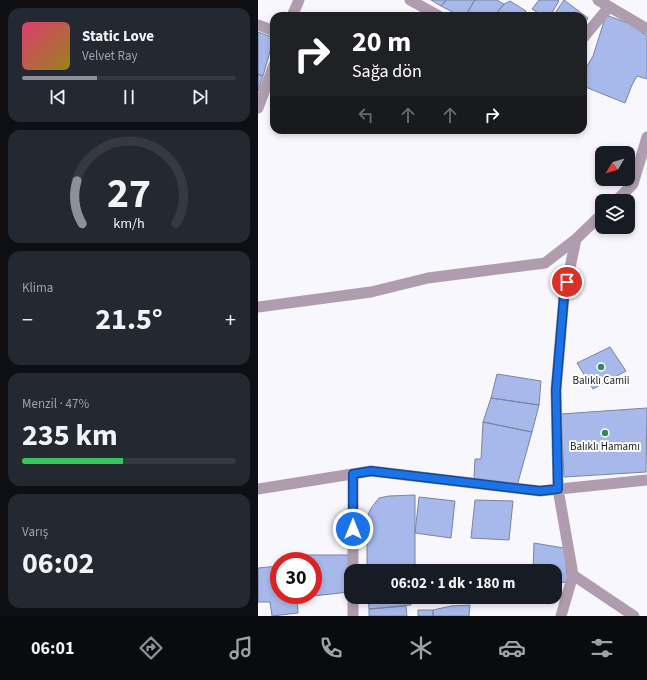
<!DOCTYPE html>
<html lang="tr">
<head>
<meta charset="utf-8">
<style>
	body { margin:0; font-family:"Source Sans 3",sans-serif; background:#242831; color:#f1f3f6; height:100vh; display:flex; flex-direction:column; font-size:15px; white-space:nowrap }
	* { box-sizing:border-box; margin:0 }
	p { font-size:13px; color:#9ea1a6 }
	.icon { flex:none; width:22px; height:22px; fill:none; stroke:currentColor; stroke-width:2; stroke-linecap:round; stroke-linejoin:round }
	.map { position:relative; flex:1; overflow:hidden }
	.sheet { display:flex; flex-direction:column; gap:8px; padding:8px; background:#0d0f14; width:258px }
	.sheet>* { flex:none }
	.top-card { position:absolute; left:12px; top:12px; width:317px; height:122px; border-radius:12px; box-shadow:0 2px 6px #0003; background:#202124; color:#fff; overflow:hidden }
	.needle { width:26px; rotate:232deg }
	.buttons { position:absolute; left:337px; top:146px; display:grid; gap:8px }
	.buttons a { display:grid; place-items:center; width:40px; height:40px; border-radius:8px; background:#171b24; box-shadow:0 2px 6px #0003; font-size:20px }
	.speed { position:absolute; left:12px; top:552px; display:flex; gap:8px; font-size:20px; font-weight:700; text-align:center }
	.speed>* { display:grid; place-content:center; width:52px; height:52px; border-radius:50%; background:#171b24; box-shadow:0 2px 6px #0003; line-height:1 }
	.speed .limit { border:6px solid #d22; background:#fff; color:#111 }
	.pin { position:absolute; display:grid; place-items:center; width:34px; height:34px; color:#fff; margin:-17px; border:2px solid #fff; border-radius:50%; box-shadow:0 1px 4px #0007 }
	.me { position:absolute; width:44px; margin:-22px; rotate:0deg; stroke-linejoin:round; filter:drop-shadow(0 0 3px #0008) }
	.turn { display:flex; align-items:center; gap:14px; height:84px; padding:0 16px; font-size:18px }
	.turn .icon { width:52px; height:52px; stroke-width:2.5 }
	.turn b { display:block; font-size:28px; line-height:34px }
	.lanes { display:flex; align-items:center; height:38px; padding:0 16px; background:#0003; justify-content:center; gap:20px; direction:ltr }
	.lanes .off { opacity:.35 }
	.big { font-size:30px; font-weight:700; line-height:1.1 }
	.sheet .widget { flex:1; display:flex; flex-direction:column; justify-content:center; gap:6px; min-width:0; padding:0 14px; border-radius:12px; background:#242831 }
	.sheet .dial { align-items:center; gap:0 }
	.dial svg { height:104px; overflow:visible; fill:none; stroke:#363941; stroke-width:7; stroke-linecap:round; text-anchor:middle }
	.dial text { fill:#f1f3f6; stroke:none }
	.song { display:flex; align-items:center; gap:12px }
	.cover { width:48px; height:48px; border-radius:6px; background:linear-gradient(135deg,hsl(340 70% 55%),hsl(50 70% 35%)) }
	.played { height:4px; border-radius:2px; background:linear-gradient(90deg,#8c9099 35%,#363941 35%) }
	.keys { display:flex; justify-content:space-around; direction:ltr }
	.heat { display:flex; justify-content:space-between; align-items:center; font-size:22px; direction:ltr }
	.charge { height:6px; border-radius:3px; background:linear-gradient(90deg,#34c759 47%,#363941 0) }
	.trip { position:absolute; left:86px; top:564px; width:218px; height:40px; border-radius:12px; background:#171b24; box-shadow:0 2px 6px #0003; font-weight:700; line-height:40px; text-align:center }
	.tab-bar { display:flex; height:64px; justify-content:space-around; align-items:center; background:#090b0e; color:#9ea1a6 }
	.tab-bar .icon { width:28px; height:28px }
	.tab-bar .active { color:#8c9099 }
	.tab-bar b { font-size:18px; color:#f1f3f6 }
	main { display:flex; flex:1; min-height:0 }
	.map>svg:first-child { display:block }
	.building { fill:#a7b9eb; stroke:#7a849f }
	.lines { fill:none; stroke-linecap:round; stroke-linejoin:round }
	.minor { stroke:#af9daf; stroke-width:11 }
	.route-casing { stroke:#114b97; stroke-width:10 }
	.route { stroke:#1a73e8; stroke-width:7 }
	.poi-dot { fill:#34895b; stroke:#fff; stroke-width:1.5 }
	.labels { text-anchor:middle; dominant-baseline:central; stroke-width:4; stroke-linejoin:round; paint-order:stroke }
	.poi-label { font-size:11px; fill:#1b1823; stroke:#fff }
</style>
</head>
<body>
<main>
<section class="sheet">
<div class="widget">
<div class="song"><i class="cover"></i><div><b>Static Love</b><p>Velvet Ray</p></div></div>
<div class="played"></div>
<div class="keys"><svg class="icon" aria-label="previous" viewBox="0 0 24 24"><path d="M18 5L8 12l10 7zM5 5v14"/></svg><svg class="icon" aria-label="pause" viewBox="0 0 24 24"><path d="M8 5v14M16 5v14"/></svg><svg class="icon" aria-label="next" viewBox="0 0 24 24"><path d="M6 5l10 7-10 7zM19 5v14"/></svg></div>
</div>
<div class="widget dial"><svg viewBox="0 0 100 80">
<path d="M14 69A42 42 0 1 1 86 69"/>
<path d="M14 69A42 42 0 0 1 10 36" stroke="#8c9099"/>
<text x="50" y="56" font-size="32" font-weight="700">27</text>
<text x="50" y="72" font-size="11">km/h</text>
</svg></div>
<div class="widget"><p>Klima</p>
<div class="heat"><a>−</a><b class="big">21.5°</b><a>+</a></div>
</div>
<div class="widget"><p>Menzil · 47%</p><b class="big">235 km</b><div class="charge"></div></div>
<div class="widget"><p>Varış</p><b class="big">06:02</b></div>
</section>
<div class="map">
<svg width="389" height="616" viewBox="0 0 389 616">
	<rect width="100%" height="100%" fill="#f8f7fd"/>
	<path class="building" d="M173,0H188L183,6Z
		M188,0H217L207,16H202L183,6Z
		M217,0H239L246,4L236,16H207Z
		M281,0H300L301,1L292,16H285L274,9Z
		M306,0L330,18L325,26V16H295Z
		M252,1L268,11L264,16H236L246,4Z
		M348,15L372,24L389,36V79L379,76L374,85L367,103L325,86V73L335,56Z
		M0,32L16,38L5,76L0,74Z
		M0,74L5,76L0,91Z
		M352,347L368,371L335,389L319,363Z
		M239,374L283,381L281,405L233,398Z
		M233,398L281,405L274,432L225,422Z
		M389,408L388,472L306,477L303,414Z
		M225,422L274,432L259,486L216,478L217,459H223Z
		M157,495V571L109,569V517L113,508L121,498L131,496Z
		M161,497L197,501L193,538L157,533Z
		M217,500L255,501L251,540L213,538Z
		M276,543L306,548L310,582L297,583V571H275Z
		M44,555H90L91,592L46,597V595H55V561H44Z
		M21,566V595H39L40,613L14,616L12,602H0V568Z
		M110,597H153V605L111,609Z
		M212,605L211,616H175V610L193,606Z
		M148,606L149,616H111V609Z
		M160,610H175V616H160Z"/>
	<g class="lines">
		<path class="minor" d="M152,0L181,16
			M340,0L389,29
			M34,16L41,0
			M0,25L16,31
			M325,38L351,7
			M0,108L16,65
			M358,201L375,184L389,137
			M318,239L306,296L298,390L300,489L315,575L376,616
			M0,307L113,292L170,278L287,263L318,239L344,214
			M0,489L113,471L282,491L389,480
			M95,571V474
			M95,616V597
			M303,616L315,575"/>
	</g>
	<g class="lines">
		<g class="route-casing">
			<path id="route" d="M95,529V474L113,471L282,491L300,489L298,390L306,296L309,282"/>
		</g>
		<use href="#route" class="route"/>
	</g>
	<g class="poi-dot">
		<circle cx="343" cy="367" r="4"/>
		<circle cx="347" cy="433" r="4"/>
	</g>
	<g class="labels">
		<g class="poi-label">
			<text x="343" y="380">Balıklı Camii</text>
			<text x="347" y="446">Balıklı Hamamı</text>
		</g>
	</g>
</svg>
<div class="buttons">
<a><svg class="needle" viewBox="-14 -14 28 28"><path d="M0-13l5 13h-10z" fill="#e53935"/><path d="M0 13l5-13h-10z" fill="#9ea1a6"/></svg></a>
<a><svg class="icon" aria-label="layers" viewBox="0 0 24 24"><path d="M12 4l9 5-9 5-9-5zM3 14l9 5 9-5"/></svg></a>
</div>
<div class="speed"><div class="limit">30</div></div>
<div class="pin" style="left:309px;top:282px;background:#d93025"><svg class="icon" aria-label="arrive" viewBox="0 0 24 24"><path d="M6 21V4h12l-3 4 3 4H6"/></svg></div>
<svg class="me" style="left:95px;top:529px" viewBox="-20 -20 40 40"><circle r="17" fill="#1a73e8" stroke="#fff" stroke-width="3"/><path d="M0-11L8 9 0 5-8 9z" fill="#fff"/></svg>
<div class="trip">06:02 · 1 dk · 180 m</div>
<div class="top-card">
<div class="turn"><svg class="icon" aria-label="right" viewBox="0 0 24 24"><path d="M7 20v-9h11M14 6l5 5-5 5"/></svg><div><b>20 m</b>Sağa dön</div></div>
<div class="lanes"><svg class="icon off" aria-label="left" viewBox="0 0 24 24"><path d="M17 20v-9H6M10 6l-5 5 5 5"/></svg><svg class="icon off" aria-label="ahead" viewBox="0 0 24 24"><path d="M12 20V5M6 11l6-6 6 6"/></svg><svg class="icon off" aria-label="ahead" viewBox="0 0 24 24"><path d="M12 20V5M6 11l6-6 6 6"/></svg><svg class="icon" aria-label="right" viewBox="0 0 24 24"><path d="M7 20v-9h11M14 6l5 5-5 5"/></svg></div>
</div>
</div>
</main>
<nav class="tab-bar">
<b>06:01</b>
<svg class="icon active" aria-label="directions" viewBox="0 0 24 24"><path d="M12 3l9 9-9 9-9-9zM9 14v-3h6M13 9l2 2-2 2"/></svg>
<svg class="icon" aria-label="music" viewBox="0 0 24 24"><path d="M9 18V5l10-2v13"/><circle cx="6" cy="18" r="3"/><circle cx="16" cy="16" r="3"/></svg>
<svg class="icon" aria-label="phone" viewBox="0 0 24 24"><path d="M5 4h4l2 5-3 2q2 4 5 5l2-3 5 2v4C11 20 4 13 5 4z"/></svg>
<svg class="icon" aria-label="climate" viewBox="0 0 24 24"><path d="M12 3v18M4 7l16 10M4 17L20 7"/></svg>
<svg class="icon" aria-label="car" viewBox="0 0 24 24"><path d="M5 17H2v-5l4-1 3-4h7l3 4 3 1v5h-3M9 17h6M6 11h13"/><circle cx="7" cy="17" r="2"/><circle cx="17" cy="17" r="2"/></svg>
<svg class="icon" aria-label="filters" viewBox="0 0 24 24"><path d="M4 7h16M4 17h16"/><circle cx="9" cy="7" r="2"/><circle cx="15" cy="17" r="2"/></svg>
</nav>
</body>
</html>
